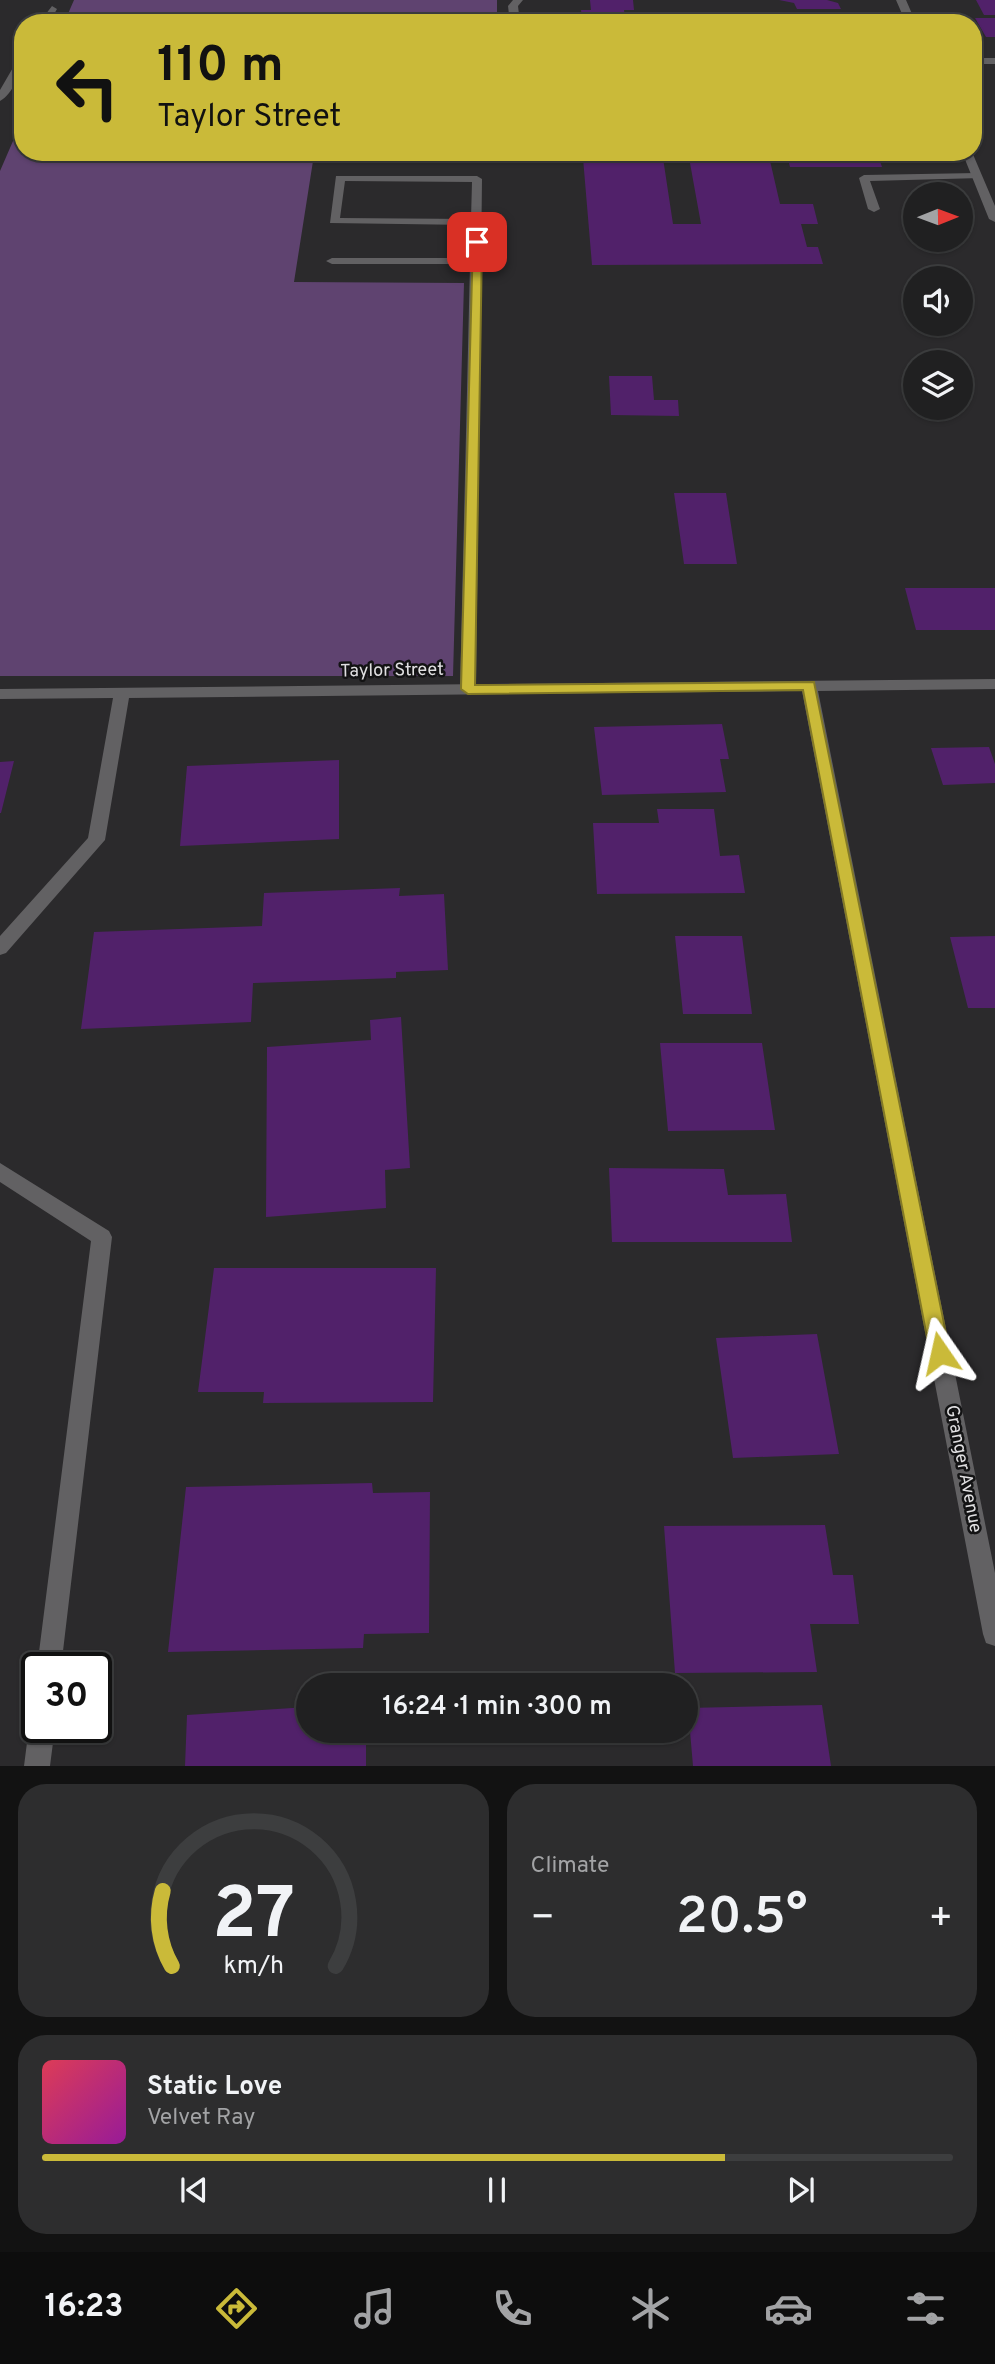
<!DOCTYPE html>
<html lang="en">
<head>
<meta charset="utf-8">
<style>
	body { margin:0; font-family:Overpass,sans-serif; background:#2d2d2e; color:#f1f3f6; height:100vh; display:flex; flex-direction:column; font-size:26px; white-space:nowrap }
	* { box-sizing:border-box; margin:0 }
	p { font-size:23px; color:#a2a3a5 }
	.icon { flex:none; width:38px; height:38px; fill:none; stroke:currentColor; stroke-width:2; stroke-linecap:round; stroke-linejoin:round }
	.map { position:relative; height:1766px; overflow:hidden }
	.sheet { display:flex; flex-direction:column; gap:18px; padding:18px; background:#121212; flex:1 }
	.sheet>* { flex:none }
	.banner { position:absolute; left:14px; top:14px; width:968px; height:147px; border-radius:28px; box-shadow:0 2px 5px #0004,0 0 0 2px #3d3e3f; background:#caba39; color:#111; overflow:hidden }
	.needle { width:46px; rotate:89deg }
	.controls { position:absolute; left:903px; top:182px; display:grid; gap:14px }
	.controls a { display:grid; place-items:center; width:70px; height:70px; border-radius:50%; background:#202021; box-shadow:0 2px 5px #0004,0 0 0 2px #3d3e3f; font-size:35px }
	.speed { position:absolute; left:21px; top:1652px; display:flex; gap:14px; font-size:35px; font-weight:700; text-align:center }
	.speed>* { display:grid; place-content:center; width:91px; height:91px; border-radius:50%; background:#202021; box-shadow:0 2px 5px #0004,0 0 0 2px #3d3e3f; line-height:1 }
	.speed .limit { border:4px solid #111; border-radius:10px; background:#fff; color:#111 }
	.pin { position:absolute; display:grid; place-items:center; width:60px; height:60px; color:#fff; margin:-30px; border-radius:14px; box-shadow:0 4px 10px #0006 }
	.me { position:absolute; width:77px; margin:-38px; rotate:349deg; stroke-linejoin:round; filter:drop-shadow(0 0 5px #0008) }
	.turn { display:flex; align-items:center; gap:24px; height:147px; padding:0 28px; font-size:32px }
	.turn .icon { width:91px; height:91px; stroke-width:2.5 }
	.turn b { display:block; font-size:49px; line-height:60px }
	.big { font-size:52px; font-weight:600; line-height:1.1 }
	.sheet .card { flex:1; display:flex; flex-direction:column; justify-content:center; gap:10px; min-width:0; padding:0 24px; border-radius:28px; background:#2d2d2e }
	.sheet .dial { align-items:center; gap:0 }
	.dial svg { height:182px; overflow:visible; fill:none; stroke:#3d3e3f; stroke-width:7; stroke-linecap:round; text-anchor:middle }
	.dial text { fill:#f1f3f6; stroke:none }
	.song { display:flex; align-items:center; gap:21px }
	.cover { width:84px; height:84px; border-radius:10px; background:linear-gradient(135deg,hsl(350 70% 55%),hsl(300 70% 35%)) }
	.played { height:7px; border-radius:4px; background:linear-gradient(90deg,#caba39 75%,#3d3e3f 75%) }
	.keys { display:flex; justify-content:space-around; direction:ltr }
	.heat { display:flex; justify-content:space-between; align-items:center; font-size:38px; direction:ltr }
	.sheet .tiles { flex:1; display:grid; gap:18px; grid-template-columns:1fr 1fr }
	.card:last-child { grid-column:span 2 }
	.trip { position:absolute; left:296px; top:1673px; width:402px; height:70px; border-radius:35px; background:#202021; box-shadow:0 2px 5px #0004,0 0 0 2px #3d3e3f; font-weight:600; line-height:70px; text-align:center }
	.tab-bar { display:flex; height:112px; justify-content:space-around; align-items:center; background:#0d0d0d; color:#a2a3a5 }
	.tab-bar .icon { width:49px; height:49px }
	.tab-bar .current { color:#caba39 }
	.tab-bar b { font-size:32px; color:#f1f3f6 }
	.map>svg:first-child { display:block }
	.green { fill:#5f4370 }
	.building { fill:#51216a }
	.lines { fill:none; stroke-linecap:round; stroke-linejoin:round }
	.service { fill:#626163; fill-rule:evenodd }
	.minor { fill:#626163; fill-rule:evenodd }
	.tertiary { fill:#626163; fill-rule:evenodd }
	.route { fill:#caba39; stroke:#837925; stroke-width:2 }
	.labels { text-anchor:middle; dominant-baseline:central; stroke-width:5; stroke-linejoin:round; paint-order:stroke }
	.street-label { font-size:18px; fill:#e1e0e2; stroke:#131314 }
</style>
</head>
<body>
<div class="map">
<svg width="995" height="1766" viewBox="0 0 995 1766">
	<rect width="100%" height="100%" fill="#2b2a2c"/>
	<path class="green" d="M74,0H497V23H64Z
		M23,118V152H427V161H313L294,282L464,283L453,676H0V171Z"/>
	<path class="building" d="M590,0H633L634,10H624L625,17L582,18L581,10H591Z
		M779,0H827L838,3L841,9H797L794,3Z
		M976,0H995V15H984Z
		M975,18H995V37H986Z
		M810,19H854L855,23H812Z
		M688,152H768L780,204H813L818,224H801L807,247H818L823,264L592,265L583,158H663L673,224H701Z
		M786,152H877L882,167H790Z
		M609,376H652L654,400H678L679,416L611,415Z
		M674,493H726L737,564H684Z
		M905,588H995V630H916Z
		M722,724L729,759H720L726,792L602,795L594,727Z
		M989,747L995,764V783L943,785L931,748Z
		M339,760V839L180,846L187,766Z
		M14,761L1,813H0V762Z
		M657,809H714L720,856L739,855L745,893L597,894L593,823H659Z
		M400,888L399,896L444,894L448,970L396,972V978L253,983L251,1022L81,1029L94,932L262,926L264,893Z
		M675,936H742L752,1014H683Z
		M995,936V1008H968L950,937Z
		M401,1017L410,1168L385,1170L386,1208L266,1217L267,1047L371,1040L370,1020Z
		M660,1043H762L775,1130L668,1131Z
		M609,1168L724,1169L728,1195L786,1194L792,1242H612Z
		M214,1268H436L433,1402L263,1403L264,1392H198Z
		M817,1334L839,1454L733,1458L716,1338Z
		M372,1483L373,1493L430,1492L429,1633L364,1634L363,1648L168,1652L186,1487Z
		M825,1525L833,1575H853L859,1624H810L817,1672L675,1673L664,1526Z
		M822,1705L831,1766H693L688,1708Z
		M308,1707V1731H366V1766H185L187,1715Z"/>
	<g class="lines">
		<path class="service" d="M513,0H523L518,6L520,23H510L508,6Z
			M52,6L57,9L49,23H39Z
			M23,56C23,70 13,94 0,101V90L18,59Z
			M977,173L981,174V178L870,181L880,209L874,212L868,209L859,178L864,175Z
			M336,176H477L482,179L476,689L468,694L460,689L470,264H332L326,261L332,258H471V225L330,223ZM345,181L472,182L471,219L340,218Z"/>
		<path class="minor" d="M973,58H995V64H973Z
			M995,679V689L818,691L995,1573V1646L986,1643L983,1634L802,691L129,698L105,840L6,953L0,955V936L88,838L113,698L0,699V689Z
			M0,1163L109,1231L112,1237L61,1668H37L91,1241L0,1182Z
			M37,1716V1727H55L50,1766H24L29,1727Z"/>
		<path class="tertiary" d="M896,0H906L916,23H906Z
			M962,152H972L995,206V222L989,219Z"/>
	</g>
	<path class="route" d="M473,239L482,242L475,685L814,682L950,1353L947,1359L940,1362L933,1359L930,1353L803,690L468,694L461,689Z"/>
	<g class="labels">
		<g class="street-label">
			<text transform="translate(392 671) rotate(-1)">Taylor Street</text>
			<text transform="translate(963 1469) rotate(79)">Granger Avenue</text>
		</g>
	</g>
</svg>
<div class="controls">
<a><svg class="needle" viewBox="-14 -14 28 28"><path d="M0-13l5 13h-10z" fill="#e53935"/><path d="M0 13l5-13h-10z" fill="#a2a3a5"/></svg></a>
<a><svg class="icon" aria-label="sound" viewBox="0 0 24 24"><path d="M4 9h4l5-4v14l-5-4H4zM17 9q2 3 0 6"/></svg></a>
<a><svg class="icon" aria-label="layers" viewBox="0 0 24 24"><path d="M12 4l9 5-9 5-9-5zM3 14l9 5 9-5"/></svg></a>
</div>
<div class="speed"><div class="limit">30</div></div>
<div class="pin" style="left:477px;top:242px;background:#d93025"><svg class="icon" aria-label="arrive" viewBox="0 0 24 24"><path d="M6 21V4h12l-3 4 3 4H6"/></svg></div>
<svg class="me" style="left:940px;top:1353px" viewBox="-20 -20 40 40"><path d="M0-17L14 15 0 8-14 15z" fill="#caba39" stroke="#fff" stroke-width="4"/></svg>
<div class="trip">16:24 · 1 min · 300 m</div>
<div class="banner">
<div class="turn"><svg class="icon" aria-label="left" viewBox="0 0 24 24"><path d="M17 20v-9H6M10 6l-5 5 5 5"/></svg><div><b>110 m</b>Taylor Street</div></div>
</div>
</div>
<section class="sheet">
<div class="tiles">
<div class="card dial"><svg viewBox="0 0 100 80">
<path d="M14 69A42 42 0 1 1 86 69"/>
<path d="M14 69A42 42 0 0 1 10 36" stroke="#caba39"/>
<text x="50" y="56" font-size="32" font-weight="700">27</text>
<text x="50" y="72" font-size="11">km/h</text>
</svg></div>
<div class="card"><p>Climate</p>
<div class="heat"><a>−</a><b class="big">20.5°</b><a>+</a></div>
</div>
<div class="card">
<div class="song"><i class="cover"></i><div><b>Static Love</b><p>Velvet Ray</p></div></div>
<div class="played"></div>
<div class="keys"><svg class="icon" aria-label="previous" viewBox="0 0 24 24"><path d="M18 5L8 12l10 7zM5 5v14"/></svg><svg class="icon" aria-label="pause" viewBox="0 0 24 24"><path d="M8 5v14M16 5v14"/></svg><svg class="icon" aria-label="next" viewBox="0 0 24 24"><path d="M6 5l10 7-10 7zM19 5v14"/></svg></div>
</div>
</div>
</section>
<nav class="tab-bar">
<b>16:23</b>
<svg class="icon current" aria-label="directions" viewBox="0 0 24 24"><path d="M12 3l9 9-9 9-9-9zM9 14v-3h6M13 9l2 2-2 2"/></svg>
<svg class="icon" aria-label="music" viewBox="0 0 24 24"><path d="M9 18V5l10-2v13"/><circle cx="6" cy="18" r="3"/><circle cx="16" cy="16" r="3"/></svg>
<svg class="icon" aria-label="phone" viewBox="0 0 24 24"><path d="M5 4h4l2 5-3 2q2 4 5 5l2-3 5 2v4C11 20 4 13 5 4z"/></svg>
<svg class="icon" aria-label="climate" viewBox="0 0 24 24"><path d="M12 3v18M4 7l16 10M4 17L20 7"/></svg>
<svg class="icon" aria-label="car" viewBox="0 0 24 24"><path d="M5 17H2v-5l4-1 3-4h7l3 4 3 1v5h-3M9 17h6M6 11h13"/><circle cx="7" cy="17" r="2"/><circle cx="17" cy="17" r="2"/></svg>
<svg class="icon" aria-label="filters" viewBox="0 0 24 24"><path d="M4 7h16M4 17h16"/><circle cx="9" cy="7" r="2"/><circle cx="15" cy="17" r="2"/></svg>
</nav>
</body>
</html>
